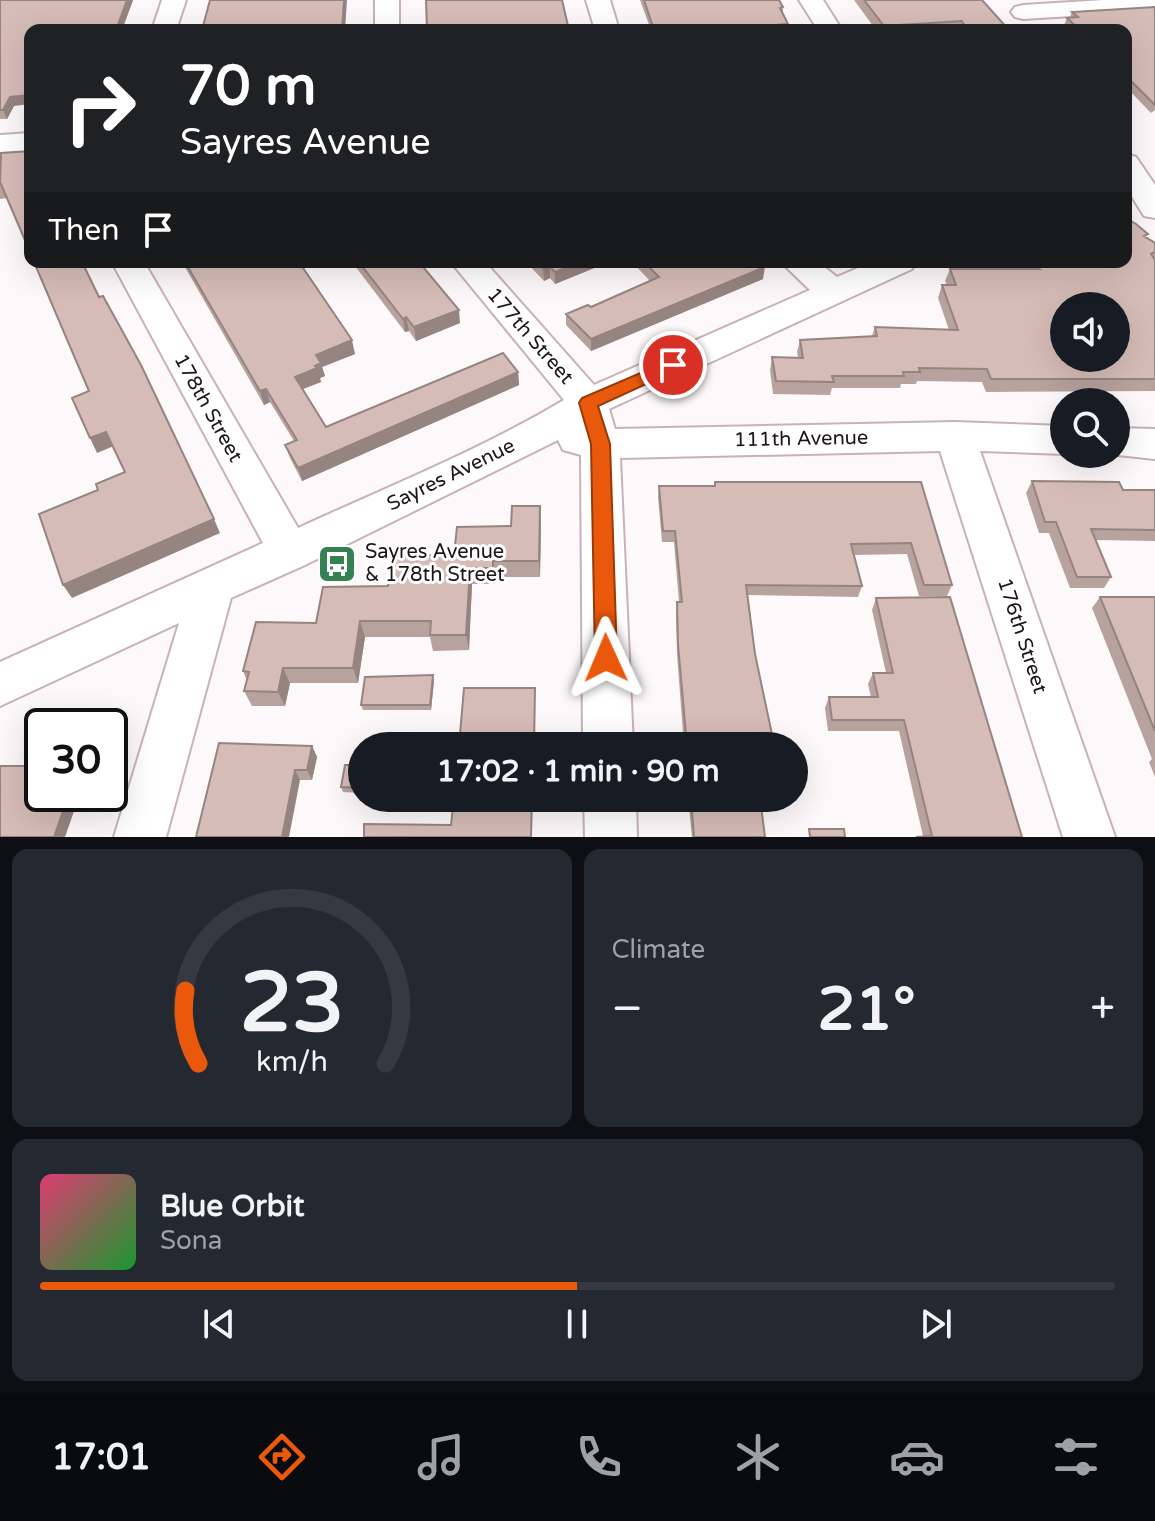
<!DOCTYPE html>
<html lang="en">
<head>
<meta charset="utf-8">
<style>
	body { margin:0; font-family:"Varela Round",sans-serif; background:#242831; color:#f1f3f6; height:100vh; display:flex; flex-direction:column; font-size:30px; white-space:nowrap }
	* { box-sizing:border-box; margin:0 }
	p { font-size:26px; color:#9ea1a6 }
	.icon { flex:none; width:44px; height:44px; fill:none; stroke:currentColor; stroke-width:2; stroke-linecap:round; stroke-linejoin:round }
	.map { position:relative; height:837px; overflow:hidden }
	.drawer { display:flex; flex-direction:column; gap:12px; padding:12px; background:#0d0f14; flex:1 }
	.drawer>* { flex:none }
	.banner { position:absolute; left:24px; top:24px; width:1108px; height:244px; border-radius:16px; box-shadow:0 8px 32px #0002; background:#202124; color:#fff; overflow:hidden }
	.fabs { position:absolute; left:1050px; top:292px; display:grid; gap:16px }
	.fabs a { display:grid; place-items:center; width:80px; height:80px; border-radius:50%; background:#171b24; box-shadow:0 8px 32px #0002; font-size:40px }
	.speed { position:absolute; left:24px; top:708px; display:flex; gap:16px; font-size:40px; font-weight:700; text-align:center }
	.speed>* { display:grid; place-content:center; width:104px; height:104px; border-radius:50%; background:#171b24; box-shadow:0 8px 32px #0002; line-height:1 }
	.speed .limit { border:4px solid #111; border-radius:12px; background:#fff; color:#111 }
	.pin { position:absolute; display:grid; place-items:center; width:68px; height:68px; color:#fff; margin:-34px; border:4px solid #fff; border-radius:50%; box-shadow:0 2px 8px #0007 }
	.me { position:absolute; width:88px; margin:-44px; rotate:359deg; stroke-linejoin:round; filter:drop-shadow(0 0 6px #0008) }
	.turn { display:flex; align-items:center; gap:28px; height:168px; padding:0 24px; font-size:36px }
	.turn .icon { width:104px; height:104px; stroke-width:2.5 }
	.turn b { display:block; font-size:56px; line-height:68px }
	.then { display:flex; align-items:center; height:76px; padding:0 24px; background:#0003; gap:16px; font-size:30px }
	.big { font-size:60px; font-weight:700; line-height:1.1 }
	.drawer .card { flex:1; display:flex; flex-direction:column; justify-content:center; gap:12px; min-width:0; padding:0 28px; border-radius:16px; background:#242831 }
	.drawer .dial { align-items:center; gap:0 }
	.dial svg { height:208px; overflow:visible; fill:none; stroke:#363941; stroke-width:7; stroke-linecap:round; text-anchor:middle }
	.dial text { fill:#f1f3f6; stroke:none }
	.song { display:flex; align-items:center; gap:24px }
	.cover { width:96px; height:96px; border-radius:12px; background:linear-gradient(135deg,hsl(340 70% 55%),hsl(130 70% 35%)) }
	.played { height:8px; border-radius:4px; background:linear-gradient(90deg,#ea580c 50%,#363941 50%) }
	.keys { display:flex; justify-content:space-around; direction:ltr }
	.heat { display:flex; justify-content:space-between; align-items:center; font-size:44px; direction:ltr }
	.drawer .tiles { flex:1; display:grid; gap:12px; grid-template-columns:1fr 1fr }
	.card:last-child { grid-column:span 2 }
	.trip { position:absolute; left:348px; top:732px; width:460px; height:80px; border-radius:40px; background:#171b24; box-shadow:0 8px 32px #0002; font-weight:700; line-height:80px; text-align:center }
	.menu { display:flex; height:128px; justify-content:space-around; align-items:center; background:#090b0e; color:#9ea1a6 }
	.menu .icon { width:56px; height:56px }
	.menu .selected { color:#ea580c }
	.menu b { font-size:36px; color:#f1f3f6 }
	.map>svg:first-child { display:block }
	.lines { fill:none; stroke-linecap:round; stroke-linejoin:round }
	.minor-casing { stroke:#cab1b9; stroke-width:4 }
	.minor { fill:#fff; fill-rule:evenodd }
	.wall { fill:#b8a29d }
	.shaded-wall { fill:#968480 }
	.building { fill:#d6bcb7; stroke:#968480; stroke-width:2; fill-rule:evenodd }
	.route { fill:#ea580c; stroke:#983908; stroke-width:2 }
	.labels { text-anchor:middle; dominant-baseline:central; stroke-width:6; stroke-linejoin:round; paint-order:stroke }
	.street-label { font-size:20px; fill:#1d1417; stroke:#fff }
	.poi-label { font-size:20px; fill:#1d1417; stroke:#fff; text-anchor:start }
</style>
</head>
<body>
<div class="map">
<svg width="1155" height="837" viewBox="0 0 1155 837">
	<rect width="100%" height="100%" fill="#fdf8f9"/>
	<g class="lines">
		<g class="minor-casing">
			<path id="minor" d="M162,0H186L176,30H152Z
				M375,0H399V30H375Z
				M586,0H610L619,30H595Z
				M799,0H823L842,30H818Z
				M1104,0H1155V11L1023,19L1015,17L1011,12L1015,7L1023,5Z
				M30,133V151L0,153V135Z
				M1126,154L1136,157L1155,185V218L1144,216L1126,187Z
				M112,262H144L298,528C387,487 480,450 564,400L451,262H485L594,385L810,290L781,262H818L837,277L872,262H916L912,269L609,409L615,429L955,422L1064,426V454L980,451L1115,837H1063L940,451L620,458L633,746H583L581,455L563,450L558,440L305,565L231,598L166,837H114L179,623L0,706V662L263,543Z
				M1116,428L1155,429V459L1108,454H1116Z
				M584,798H636L637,837H585Z"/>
		</g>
		<use href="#minor" class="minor"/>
	</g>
	<path class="wall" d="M0,0H133L122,30H30L14,106L7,119H0Z
		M640,0H779L783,7V13L788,24L787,30H651Z
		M854,0H982L1009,30H876Z
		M1155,7V110L1151,113L1126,87V30H1069L1064,25L1067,18L1070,17L1072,12Z
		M0,154L7,198L0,199Z
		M1147,238L1155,243V391L986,392L982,382L917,381L916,384H901L900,388H832L830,395L773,394L770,370L772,357H798L797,352L800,340L872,336L875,327L949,330L938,298L942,285H947L945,281L950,269H1015L1005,262H1126Z
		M182,262H299L355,354L322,367L325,376L320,378L321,382L302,389L326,427L518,372L519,385L302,481L290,458L285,445L294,441L270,402L264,405Z
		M352,262H419L460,323L416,341L409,331L405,332Z
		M526,262H609L555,284L550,278L544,281Z
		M632,262H759L763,279L591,351L566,325V314L591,307L650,281Z
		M1032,481L1123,490H1155V541L1096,540L1111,577L1104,588H1070L1049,533H1039L1026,493Z
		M715,482H921L952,585L947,596H919L907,554L854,555L862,586L858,597L748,595L755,654L774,744L773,746H684L677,654L676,613L677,602H679L674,542H662L658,497L659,486H714Z
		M541,522L540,577H495V584H472L469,650L433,651L430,637H365L358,683H290L285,706H252L244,691L247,681L243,671L316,623L511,526Z
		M1100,597H1155V777L1149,762L1152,759L1092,608Z
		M876,598L1022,837L923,836L899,731H828L825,708L829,697H871L868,684L873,673H886L872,610Z
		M434,681L431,710H363L361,705Z
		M312,746L317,757L312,780H300L196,837Z
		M362,765V793L343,792L341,787Z
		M688,798H760L765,837H692Z"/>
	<path class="shaded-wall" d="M127,0H133L122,30H116Z
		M344,0H347L345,30H342Z
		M30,95V104L14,106L7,119L3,110L10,97Z
		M581,262H609L555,284V272Z
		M550,267V278L544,281L543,269Z
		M765,267L763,279L591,351V339Z
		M459,310L460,323L416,341L414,327Z
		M406,317L409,331L405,332L403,319Z
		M352,340L355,354L322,367L325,376L320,378L321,382L298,391L295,377L315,366L316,355Z
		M518,372L519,385L302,481L298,468Z
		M266,389L270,402L264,405L260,391Z
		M106,432L114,446L97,453L90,438Z
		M540,506L541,522L540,577L539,561Z
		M214,519L220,533L72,598L63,585Z
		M470,568L472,584L469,650L466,635Z
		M360,621L365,637L358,683L353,668Z
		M283,668L290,683L285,706L278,692Z
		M433,675L434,681L431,710L430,705Z
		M535,688V746H534Z
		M312,746L317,757L312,780L307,770Z
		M295,770L300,780L289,837H282Z
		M69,794H80L65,837H54Z"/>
	<path class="building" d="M0,0H127L116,30H30V95L10,97L3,110H0Z
		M210,0H344L342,30H202Z
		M426,0H562L569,30H427Z
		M644,0H779L783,7L780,8L788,24L735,28L737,30H654Z
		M864,0H982L1009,30H967L962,21L900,25L903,30H879L884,26Z
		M1155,7V105L1126,76V30H1080L1067,18L1078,17L1072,12Z
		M30,151V252L1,184H0L1,153Z
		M1126,218L1136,224L1148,234L1144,236L1155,243V252L1151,254L1155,260V379H991L987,369L919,368L920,372H903L904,376H832L834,382L776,381L772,357L803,358L800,340L877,336L875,327L958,330L942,285H956L950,269H1039L1028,262H1126ZM1064,306H1116V358H1064Z
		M34,262H82L99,297L103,296L141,365L214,519L63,585L39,514L98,490L96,484L125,472L106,432L90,438L72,398L89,391Z
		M185,262H299L352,340L316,355L321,363L315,366L317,368L295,377L326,427L503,353L518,372L298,468L285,445L297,440L266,389L260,391Z
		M359,262H419L459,310L414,327L406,317L403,319Z
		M536,262H581L555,272L550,267L543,269Z
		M644,262H759L765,267L591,339L566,314L588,305L591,307L659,277Z
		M1032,481L1119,482L1123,490H1155V530L1091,529L1111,577H1077L1056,522H1045Z
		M715,482H921L952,585H924L911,543L851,544L862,586L746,585L755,654L774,744L753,743L754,746H687L678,644L677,602H682L675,531H663L659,486H715Z
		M512,506H540L539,561H493V568H470L466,635H430L431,621H360L353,668H283L278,692L244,691L249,672L243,671L256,622L316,623L323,587L388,586L392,556L454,555L457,527L511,526Z
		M950,597L1022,837H916L932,836L904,720H832L829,697H878L873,673H893L876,598Z
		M1100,597H1155V731Z
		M433,675L430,705H361L365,677Z
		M464,688H535L534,746H459Z
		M219,743L312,746L307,770H295L282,837H196Z
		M345,765H362V788L341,787Z
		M0,766H42V794H69L54,837H0Z
		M454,798H532L531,837H364V824L451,825Z
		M691,798H760L765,837H694Z
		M809,829H844L845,837H810Z"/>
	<path class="route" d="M673,359L679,361L682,365L679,369L598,406L610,444L617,658L614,665L606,668L598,665L595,658L591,444L579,403L582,398Z"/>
	<defs>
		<g id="bus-square" transform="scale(2)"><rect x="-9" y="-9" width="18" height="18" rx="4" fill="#348252" stroke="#fff"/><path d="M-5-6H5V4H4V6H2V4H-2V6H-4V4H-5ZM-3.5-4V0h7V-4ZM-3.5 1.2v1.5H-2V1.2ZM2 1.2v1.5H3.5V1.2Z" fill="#fff"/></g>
	</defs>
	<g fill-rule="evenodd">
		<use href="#bus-square" x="337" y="564"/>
	</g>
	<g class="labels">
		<g class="street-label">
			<text transform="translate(530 336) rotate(49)">177th Street</text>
			<text transform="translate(208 408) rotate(61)">178th Street</text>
			<text transform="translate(801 439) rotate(-1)">111th Avenue</text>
			<text transform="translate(451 475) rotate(-26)">Sayres Avenue</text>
			<text transform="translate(1022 636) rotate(72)">176th Street</text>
		</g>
		<g class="poi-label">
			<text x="365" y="552">Sayres Avenue<tspan x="365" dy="23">&amp; 178th Street</tspan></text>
		</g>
	</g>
</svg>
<div class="fabs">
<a><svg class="icon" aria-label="sound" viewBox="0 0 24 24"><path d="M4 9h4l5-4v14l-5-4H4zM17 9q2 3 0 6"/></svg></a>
<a><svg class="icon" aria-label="search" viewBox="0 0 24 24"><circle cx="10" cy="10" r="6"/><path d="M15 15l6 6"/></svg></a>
</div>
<div class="speed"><div class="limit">30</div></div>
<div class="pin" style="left:673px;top:365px;background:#d93025"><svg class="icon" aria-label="arrive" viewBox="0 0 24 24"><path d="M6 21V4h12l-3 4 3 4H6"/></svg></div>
<svg class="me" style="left:606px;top:658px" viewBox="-20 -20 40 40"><path d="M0-17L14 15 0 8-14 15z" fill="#ea580c" stroke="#fff" stroke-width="4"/></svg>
<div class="trip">17:02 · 1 min · 90 m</div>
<div class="banner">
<div class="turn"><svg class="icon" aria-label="right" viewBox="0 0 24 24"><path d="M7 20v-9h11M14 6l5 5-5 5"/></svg><div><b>70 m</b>Sayres Avenue</div></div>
<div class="then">Then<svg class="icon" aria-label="arrive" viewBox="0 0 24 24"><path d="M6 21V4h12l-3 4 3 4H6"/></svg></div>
</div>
</div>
<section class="drawer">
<div class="tiles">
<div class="card dial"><svg viewBox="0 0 100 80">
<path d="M14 69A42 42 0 1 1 86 69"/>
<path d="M14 69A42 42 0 0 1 9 41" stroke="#ea580c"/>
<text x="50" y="56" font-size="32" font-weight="700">23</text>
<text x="50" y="72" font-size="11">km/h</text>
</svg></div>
<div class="card"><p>Climate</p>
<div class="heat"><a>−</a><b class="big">21°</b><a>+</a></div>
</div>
<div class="card">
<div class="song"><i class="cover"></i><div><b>Blue Orbit</b><p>Sona</p></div></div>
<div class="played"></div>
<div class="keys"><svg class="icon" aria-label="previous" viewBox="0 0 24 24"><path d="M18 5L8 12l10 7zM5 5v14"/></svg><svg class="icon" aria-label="pause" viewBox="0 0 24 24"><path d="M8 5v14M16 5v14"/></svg><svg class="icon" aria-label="next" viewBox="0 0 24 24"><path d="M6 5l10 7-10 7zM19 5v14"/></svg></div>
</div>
</div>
</section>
<nav class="menu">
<b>17:01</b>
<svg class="icon selected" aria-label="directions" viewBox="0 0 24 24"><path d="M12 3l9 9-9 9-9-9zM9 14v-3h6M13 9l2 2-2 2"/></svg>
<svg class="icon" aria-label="music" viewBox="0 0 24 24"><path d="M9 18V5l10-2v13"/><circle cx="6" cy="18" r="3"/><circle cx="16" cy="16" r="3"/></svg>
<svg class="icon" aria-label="phone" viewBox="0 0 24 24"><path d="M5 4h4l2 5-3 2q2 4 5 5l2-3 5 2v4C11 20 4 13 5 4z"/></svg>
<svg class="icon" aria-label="climate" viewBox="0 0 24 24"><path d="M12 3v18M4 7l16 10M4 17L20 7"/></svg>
<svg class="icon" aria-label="car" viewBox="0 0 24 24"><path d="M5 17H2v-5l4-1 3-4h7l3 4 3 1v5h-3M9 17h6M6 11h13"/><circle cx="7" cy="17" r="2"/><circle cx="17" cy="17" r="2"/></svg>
<svg class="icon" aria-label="filters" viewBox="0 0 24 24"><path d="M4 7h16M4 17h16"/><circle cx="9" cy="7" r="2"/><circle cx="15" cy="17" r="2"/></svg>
</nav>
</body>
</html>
